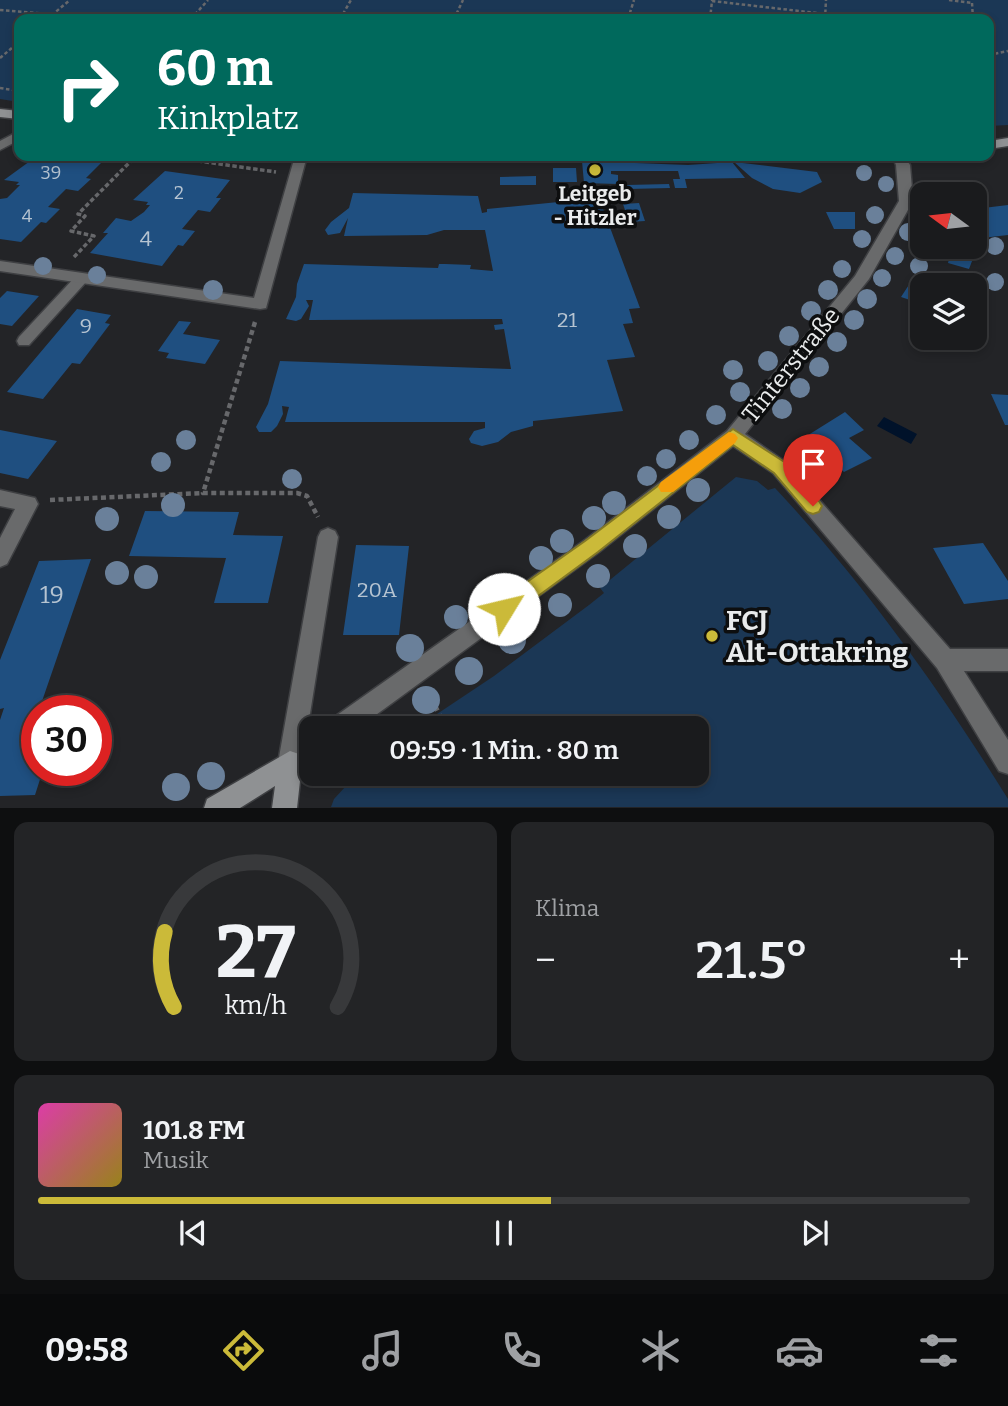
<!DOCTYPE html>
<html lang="de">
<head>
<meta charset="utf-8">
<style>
	body { margin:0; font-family:Bitter,serif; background:#232426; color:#f1f3f6; height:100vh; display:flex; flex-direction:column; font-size:26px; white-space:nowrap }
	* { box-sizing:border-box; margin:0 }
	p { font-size:23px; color:#9fa1a4 }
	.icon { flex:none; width:38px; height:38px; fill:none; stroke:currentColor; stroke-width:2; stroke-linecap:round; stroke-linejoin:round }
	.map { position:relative; height:808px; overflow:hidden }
	.sheet { display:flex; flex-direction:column; gap:14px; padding:14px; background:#0e0f10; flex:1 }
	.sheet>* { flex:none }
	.hud { position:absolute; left:14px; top:14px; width:980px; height:147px; border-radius:14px; box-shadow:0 4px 10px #0003,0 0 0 2px #38393b; background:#00695c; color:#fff; overflow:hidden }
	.needle { width:46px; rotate:285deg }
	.tools { position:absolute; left:910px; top:182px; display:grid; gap:14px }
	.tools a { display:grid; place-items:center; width:77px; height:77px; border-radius:14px; background:#1a1b1d; box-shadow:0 4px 10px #0003,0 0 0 2px #38393b; font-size:35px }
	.speed { position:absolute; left:21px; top:695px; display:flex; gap:14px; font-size:35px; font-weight:700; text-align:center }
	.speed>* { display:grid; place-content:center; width:91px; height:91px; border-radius:50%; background:#1a1b1d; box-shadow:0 4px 10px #0003,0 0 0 2px #38393b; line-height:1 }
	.speed .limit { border:10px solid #d22; background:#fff; color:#111 }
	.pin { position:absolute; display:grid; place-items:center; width:60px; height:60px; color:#fff; margin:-72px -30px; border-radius:50% 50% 50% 0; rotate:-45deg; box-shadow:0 0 7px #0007 }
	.pin .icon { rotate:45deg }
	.me { position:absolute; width:77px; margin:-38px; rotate:54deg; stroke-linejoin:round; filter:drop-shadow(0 0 5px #0008) }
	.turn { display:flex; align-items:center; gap:24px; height:147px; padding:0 28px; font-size:32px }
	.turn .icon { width:91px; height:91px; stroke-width:2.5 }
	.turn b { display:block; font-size:49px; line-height:60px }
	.big { font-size:52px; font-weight:600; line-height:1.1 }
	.sheet .card { flex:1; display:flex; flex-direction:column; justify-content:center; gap:10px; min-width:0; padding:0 24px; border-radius:14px; background:#232426 }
	.sheet .dial { align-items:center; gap:0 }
	.dial svg { height:182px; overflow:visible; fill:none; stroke:#38393b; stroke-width:7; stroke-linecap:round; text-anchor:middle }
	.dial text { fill:#f1f3f6; stroke:none }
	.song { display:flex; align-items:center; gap:21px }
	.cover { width:84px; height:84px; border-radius:10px; background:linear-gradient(135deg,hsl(320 70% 55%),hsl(50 70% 35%)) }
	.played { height:7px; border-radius:4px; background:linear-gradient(90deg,#cbba39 55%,#38393b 55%) }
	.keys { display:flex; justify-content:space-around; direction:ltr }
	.heat { display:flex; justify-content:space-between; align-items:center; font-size:38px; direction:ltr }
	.sheet .tiles { flex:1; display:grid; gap:14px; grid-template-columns:1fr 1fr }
	.card:last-child { grid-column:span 2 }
	.trip { position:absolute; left:299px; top:716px; width:410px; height:70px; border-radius:14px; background:#1a1b1d; box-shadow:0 4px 10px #0003,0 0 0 2px #38393b; font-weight:600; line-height:70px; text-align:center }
	.tab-bar { display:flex; height:112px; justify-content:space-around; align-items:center; background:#0a0b0c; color:#9fa1a4 }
	.tab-bar .icon { width:49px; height:49px }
	.tab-bar .on { color:#cbba39 }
	.tab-bar b { font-size:32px; color:#f1f3f6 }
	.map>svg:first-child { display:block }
	.green { fill:#1b3755 }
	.water { fill:#00122a }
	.building { fill:#1f4f80 }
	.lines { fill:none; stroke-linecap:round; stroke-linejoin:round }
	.lane-casing { stroke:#3f4043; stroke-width:3 }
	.street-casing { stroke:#3f4043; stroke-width:3 }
	.secondary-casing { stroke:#3f4043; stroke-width:3 }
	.path-far3 { stroke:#67686b; stroke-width:2.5; stroke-dasharray:3.5 2.5; stroke-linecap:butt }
	.path-far2 { stroke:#67686b; stroke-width:3.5; stroke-dasharray:4.5 2.5; stroke-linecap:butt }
	.path-far1 { stroke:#67686b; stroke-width:4.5; stroke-dasharray:5 3.5; stroke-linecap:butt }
	.path { stroke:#67686b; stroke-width:5; stroke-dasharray:7 4.5; stroke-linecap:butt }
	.lane { fill:#696a6b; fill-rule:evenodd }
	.street { fill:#696a6b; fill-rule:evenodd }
	.secondary { fill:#8f9193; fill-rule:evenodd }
	.tree { fill:#6a809a }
	.route { fill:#cbba39; stroke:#847925; stroke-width:2 }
	.slow { fill:#f59e0b }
	.poi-dot { fill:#cbba39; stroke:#0d0e0f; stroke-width:2.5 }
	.labels { text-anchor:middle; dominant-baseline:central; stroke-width:7; stroke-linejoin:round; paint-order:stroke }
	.far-number-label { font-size:18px; fill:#b6c4d1 }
	.far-poi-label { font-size:21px; font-weight:bold; fill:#e9ebec; stroke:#0d0e0f }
	.number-label { font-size:21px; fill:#b6c4d1 }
	.street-label { font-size:24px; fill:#e9ebec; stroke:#0d0e0f }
	.near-number-label { font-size:24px; fill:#b6c4d1 }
	.near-poi-label { font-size:28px; font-weight:bold; fill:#e9ebec; stroke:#0d0e0f; text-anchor:start }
</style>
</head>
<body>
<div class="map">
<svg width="1008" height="808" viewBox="0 0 1008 808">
	<rect width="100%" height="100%" fill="#232427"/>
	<path class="green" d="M0,0H1008V125L989,126V19H19V102L0,99Z
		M736,477L757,481L768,490L775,488C864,583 939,688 1008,799V807H331L334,799L357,774H696V728H416L494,676L589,605L604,593L600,588Z"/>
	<path class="water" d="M884,417L917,434L911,444L877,426Z"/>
	<path class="building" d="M37,156H61L102,162L86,178L91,179L78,191L66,189L48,207L60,209L46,223L41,222L21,242L0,239V199L7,198L20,185H16L19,182L4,180Z
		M582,161L688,165L732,162L745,178L685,179L687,188H675L673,179H680L678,171H611V174L618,175V184L584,183Z
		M734,162L817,172L822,182L800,193L773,189L752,178Z
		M553,168H576L577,182H553Z
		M165,171L230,180L216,198H221L210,212L198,210L182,229L195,231L183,246L178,245L162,266L90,253L108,233H103L116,218L131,221L144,212L150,205H146L148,202L133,200Z
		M536,176V185H500V177Z
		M669,184L670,188L628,189L627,185Z
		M947,185L956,194H941L934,187Z
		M353,193L478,196L482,213L487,212V209L599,198L640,308L629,309L633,323L623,324L635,357L607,360L623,411L533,421V426L511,432L498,442L482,446L471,443L469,439L474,431L485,428V422H285L289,407L282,406L283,414L277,426L271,432H259L256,427L268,404L280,361L511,369L504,329L495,330L494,325L503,324L502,319L309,320L313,300H306L309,306L301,319L296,321L286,319L296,297L297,284L304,264L438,268L439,264H445L471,265L470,269L493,271L485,230H444L427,235L344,236L348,218L340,233L328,235L325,230L331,222L349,208Z
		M639,203L645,221L629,222L623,204Z
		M1008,205V235L982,238L975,231V209Z
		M826,212H855V229H834Z
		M929,247H975L977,248L969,269L948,263L949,259L926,252Z
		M916,274L948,285H922V312L913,308L916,302L901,297Z
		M7,291L39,296L12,326L0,324V298Z
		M77,309L111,315L105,323L110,324L80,364L72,363L43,399L7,392Z
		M179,321L191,322L183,334L220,340L205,364L166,358L169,353L158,351Z
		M991,394L1008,395V425H1005Z
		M845,412L864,430L849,438L872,458L844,472L805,437Z
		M0,430L57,441L28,479L0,473Z
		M145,511L239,512L233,535L283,536L268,603H214L226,558L129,556Z
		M983,543L1008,581V599L964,604L933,548Z
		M356,545L409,546L399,635H343Z
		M91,559L40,707H64L63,710H37V770H43L35,795L0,796V720L4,708L0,709V660L39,561Z"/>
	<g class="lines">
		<g class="lane-casing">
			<path id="lane" d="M81,275L88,279L86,282L29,345H19L17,341L19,337L76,276Z"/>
		</g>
		<g class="street-casing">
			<path id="street" d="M19,131V140L0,150V141Z
				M295,156H307L266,308L260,309L0,271V261L254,298Z
				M892,156H904L910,165L913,201L869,279L745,434L787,463L950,649H1008V671H964L1008,740V774L999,771L937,668L773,473L733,446L599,552L358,728H326L330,720L585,540L727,431L855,276L899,201L896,165Z
				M0,490L35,498L38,504L7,564L0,567V538L15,509L0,506Z
				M328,528L335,531L338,537L306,739L312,736V763L290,775L281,772L278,763L318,537L321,531Z"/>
		</g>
		<g class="secondary-casing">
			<path id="secondary" d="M0,109L19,111V119L0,117Z
				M1008,138V146L989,149V141Z
				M290,751L299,754L302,763L297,808H272L275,786L240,808H204L207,799Z"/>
		</g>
		<path class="path-far3" d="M949,0L972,3
			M972,3L973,19
			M0,10L112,19
			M47,19L70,0
			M191,19L208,0
			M340,19L351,0
			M454,19L463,0
			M628,19L634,0
			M710,19L712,1L869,19
			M825,19L826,0
			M989,55L1008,51
			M0,58L19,42
			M0,88L19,91"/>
		<path class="path-far2" d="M163,156L276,172
			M74,257L94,236L71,231L85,216L78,214L136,156"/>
		<path class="path-far1" d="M255,322L203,493H297L307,496L318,517
			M50,500L203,493"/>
		<path class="path" d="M429,694L446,728"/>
		<use href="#lane" class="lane"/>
		<use href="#street" class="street"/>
		<use href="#secondary" class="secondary"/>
	</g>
	<g class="tree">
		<circle cx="864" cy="173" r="8"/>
		<circle cx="886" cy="184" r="8"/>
		<circle cx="875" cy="215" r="9"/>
		<circle cx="908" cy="232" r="9"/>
		<circle cx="862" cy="239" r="9"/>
		<circle cx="995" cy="246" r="9"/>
		<circle cx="895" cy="256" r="9"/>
		<circle cx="43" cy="266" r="9"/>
		<circle cx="919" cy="266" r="9"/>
		<circle cx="842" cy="269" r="9"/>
		<circle cx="97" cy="275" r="9"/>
		<circle cx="882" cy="278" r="9"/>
		<circle cx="995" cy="282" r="9"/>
		<circle cx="213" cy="290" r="10"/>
		<circle cx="828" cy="290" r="10"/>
		<circle cx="867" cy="299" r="10"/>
		<circle cx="811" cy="311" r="10"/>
		<circle cx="854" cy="320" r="10"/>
		<circle cx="789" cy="336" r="10"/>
		<circle cx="837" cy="342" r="10"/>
		<circle cx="768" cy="361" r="10"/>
		<circle cx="819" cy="367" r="10"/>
		<circle cx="733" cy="370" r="10"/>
		<circle cx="800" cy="388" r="10"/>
		<circle cx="740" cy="392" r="10"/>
		<circle cx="782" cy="409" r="10"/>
		<circle cx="716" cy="415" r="10"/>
		<circle cx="186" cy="440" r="10"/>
		<circle cx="689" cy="440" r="10"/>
		<circle cx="666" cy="459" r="10"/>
		<circle cx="161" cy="462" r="10"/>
		<circle cx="647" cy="476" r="10"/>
		<circle cx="292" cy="479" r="10"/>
		<circle cx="698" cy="490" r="12"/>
		<circle cx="614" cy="503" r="12"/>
		<circle cx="173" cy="505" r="12"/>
		<circle cx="669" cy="517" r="12"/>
		<circle cx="594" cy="518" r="12"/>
		<circle cx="107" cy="519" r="12"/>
		<circle cx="562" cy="541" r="12"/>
		<circle cx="635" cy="546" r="12"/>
		<circle cx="541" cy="558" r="12"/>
		<circle cx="117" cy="573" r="12"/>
		<circle cx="598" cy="576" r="12"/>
		<circle cx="146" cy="577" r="12"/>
		<circle cx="499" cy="587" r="12"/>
		<circle cx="560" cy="605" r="12"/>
		<circle cx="456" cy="617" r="12"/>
		<circle cx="512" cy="640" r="14"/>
		<circle cx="410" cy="648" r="14"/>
		<circle cx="469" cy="671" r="14"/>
		<circle cx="426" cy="700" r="14"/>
		<circle cx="211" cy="776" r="14"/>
		<circle cx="176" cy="787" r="14"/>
	</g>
	<path class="route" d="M733,429L786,463L819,501L822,506L819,512L813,514L807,512L774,473L733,445L598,552L511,616L504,618L497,616L494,609L497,603L585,541Z"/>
	<path class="slow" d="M729,432L735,434L738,438L735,443L673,492H661L658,487L661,482Z"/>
	<g class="poi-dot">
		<circle cx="595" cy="170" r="7"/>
		<circle cx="712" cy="636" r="7"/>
	</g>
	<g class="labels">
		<g class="far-number-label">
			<text x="51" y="173">39</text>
			<text x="179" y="193">2</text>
			<text x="27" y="216">4</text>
		</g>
		<g class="far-poi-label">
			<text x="595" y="194">Leitgeb<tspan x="595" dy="24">- Hitzler</tspan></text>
		</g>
		<g class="number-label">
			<text x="146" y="239">4</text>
			<text x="567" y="320">21</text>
			<text x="86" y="326">9</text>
			<text x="377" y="590">20A</text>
		</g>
		<g class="street-label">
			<text transform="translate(791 365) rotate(-51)">Tinterstraße</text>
		</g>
		<g class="near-number-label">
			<text x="52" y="595">19</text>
		</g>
		<g class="near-poi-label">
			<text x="726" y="620">FCJ<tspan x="726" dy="32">Alt-Ottakring</tspan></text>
		</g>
	</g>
</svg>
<div class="tools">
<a><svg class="needle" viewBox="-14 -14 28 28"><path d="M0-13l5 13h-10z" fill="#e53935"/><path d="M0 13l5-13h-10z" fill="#9fa1a4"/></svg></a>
<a><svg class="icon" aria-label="layers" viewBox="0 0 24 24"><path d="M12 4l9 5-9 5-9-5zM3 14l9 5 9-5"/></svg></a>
</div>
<div class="speed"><div class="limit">30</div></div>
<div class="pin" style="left:813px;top:506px;background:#d93025"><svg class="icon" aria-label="arrive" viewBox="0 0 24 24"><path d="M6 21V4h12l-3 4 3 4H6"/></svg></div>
<svg class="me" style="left:504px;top:609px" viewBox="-20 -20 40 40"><circle r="19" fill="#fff"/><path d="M0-13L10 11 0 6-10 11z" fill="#cbba39"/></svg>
<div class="trip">09:59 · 1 Min. · 80 m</div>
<div class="hud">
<div class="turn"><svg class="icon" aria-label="right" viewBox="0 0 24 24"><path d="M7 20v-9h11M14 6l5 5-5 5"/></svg><div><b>60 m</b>Kinkplatz</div></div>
</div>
</div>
<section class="sheet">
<div class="tiles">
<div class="card dial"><svg viewBox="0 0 100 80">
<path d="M14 69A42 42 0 1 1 86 69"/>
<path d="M14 69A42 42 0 0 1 10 36" stroke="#cbba39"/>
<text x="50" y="56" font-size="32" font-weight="700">27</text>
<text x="50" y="72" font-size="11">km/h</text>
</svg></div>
<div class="card"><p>Klima</p>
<div class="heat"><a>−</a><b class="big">21.5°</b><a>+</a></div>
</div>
<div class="card">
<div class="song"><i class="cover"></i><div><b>101.8 FM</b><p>Musik</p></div></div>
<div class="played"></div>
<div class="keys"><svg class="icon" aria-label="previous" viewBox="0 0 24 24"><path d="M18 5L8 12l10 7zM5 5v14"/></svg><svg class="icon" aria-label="pause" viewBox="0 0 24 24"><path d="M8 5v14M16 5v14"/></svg><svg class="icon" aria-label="next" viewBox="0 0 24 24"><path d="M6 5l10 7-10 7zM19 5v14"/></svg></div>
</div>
</div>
</section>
<nav class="tab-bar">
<b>09:58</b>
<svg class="icon on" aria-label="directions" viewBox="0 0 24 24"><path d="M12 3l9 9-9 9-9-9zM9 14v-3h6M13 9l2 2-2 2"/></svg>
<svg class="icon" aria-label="music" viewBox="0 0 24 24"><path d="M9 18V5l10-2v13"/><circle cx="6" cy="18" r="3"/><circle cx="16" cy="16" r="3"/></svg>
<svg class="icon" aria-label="phone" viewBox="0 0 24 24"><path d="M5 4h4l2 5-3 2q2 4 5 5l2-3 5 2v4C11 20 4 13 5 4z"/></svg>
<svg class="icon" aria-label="climate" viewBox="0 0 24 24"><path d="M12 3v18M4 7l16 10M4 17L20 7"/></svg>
<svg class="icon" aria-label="car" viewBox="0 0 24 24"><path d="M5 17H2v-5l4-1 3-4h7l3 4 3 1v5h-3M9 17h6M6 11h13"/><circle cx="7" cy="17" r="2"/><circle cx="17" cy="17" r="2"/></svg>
<svg class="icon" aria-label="filters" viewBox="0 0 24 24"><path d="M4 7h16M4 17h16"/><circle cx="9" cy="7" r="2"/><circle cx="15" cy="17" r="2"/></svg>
</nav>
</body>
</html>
